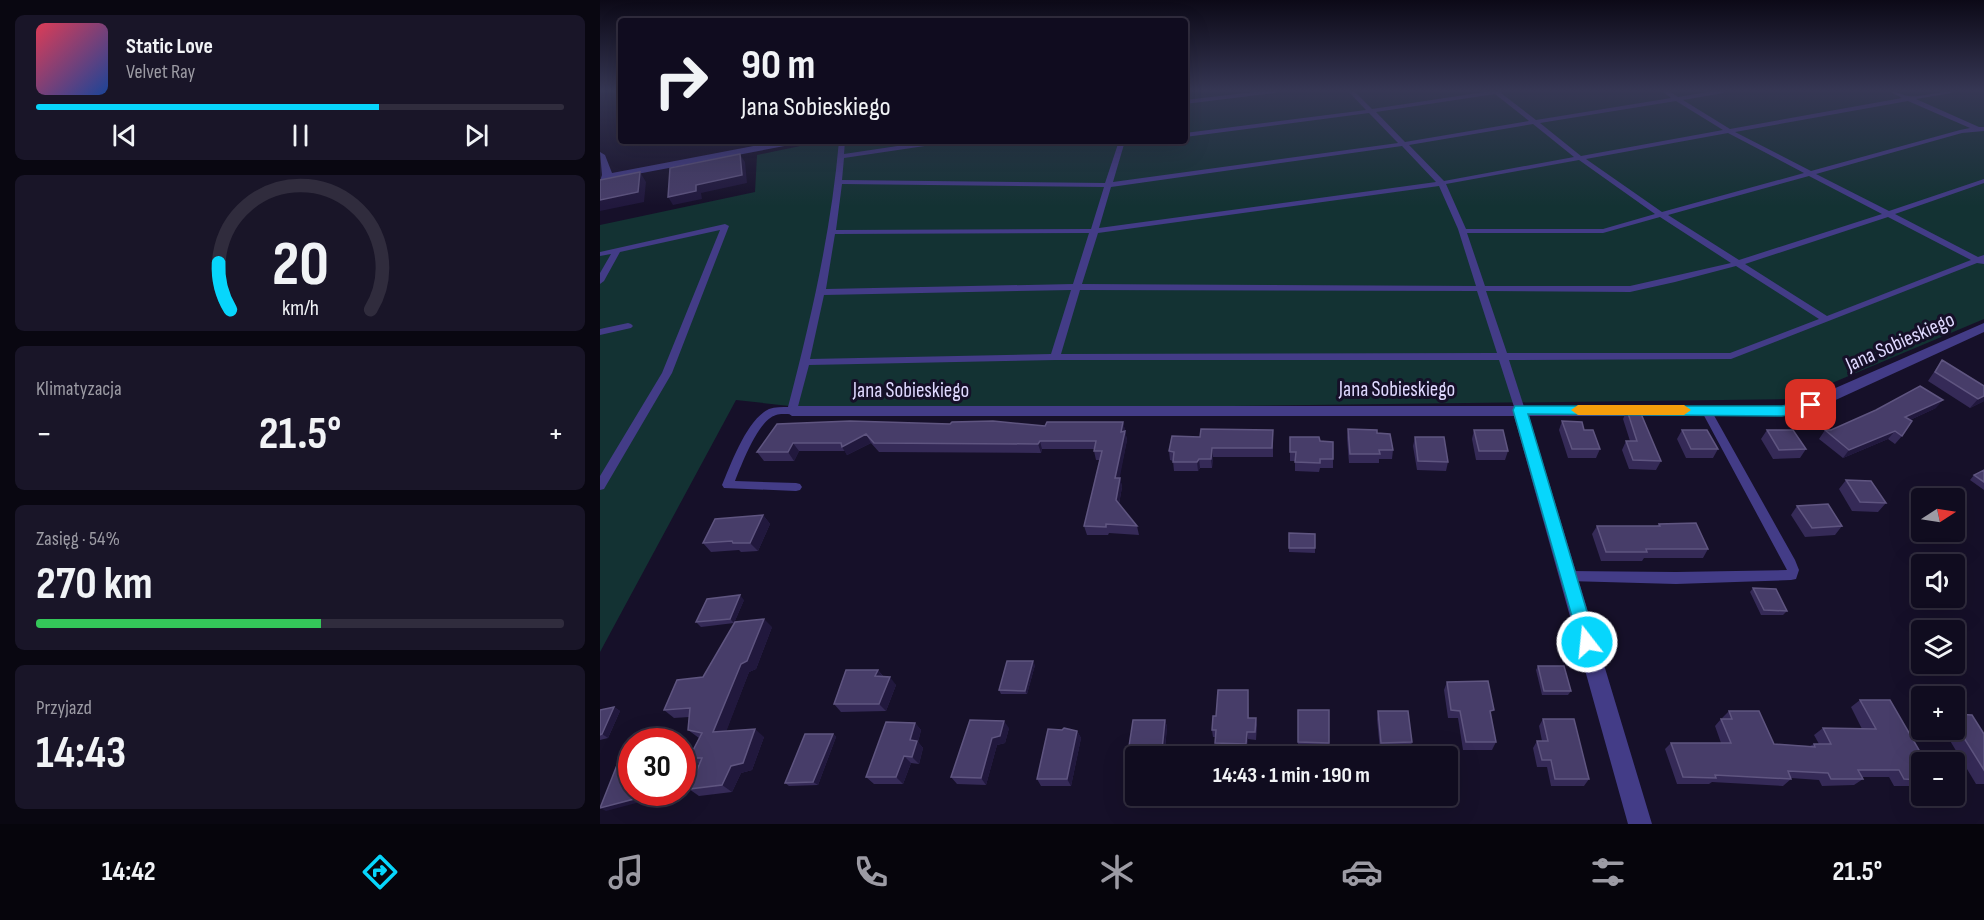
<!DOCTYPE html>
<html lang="pl">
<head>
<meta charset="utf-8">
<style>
	body { margin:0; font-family:"Sofia Sans Condensed",sans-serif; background:#191528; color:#f1f3f6; height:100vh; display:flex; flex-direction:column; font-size:22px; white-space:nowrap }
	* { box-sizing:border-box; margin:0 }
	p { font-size:20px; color:#9c9ba4 }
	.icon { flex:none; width:33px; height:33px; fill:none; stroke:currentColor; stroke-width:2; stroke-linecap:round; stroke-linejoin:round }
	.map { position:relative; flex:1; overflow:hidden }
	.sheet { display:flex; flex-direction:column; gap:15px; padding:15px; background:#090711; width:600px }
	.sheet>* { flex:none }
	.banner { position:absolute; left:18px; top:18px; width:570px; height:126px; border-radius:6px; box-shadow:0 6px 24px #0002,0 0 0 2px #302c3d; background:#100c1f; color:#f1f3f6; overflow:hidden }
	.needle { width:39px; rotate:78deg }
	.fabs { position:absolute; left:1311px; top:488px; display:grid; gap:12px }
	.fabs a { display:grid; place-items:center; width:54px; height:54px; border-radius:6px; background:#100c1f; box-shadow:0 6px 24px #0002,0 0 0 2px #302c3d; font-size:30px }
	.speed { position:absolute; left:18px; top:728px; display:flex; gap:12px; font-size:30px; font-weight:700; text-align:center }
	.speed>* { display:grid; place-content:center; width:78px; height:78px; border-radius:50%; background:#100c1f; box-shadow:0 6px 24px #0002,0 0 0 2px #302c3d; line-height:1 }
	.speed .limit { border:9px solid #d22; background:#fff; color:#111 }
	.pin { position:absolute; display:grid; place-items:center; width:51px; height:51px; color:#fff; margin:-26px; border-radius:12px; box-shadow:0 3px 9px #0006 }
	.me { position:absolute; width:66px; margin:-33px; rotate:344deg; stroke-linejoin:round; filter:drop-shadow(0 0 4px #0008) }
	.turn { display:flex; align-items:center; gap:21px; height:126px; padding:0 24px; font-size:27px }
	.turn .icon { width:78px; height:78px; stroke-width:2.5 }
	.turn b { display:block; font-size:42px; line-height:51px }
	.big { font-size:45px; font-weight:700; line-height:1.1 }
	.sheet .card { flex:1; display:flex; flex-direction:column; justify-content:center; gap:9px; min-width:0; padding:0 21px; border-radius:9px; background:#191528 }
	.sheet .dial { align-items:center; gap:0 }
	.dial svg { height:156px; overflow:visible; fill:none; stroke:#302c3d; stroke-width:7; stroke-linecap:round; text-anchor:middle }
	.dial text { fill:#f1f3f6; stroke:none }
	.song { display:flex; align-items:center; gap:18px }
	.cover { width:72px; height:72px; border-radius:9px; background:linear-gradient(135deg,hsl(350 70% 55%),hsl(220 70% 35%)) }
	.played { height:6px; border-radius:3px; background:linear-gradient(90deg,#07d6fc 65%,#302c3d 65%) }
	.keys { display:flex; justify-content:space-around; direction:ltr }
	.heat { display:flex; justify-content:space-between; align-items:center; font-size:33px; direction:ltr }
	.charge { height:9px; border-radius:4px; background:linear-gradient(90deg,#34c759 54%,#302c3d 0) }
	.trip { position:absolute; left:525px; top:746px; width:333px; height:60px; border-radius:6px; background:#100c1f; box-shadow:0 6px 24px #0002,0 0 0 2px #302c3d; font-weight:700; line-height:60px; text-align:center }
	.tab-bar { display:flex; height:96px; justify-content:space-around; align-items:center; background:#06050c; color:#9c9ba4 }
	.tab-bar .icon { width:42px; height:42px }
	.tab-bar .active { color:#07d6fc }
	.tab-bar b { font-size:27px; color:#f1f3f6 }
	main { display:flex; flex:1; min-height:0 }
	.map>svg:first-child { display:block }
	.green { fill:#133233 }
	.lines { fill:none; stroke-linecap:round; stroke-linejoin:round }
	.service { fill:#433c87; fill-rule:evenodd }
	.minor { fill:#433c87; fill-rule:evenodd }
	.wall { fill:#352a57 }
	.shaded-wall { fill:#21183d }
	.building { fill:#473d69; stroke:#5f5580; stroke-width:1.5 }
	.route { fill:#07d6fc; stroke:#058ba4; stroke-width:1.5 }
	.slow { fill:#f59e0b }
	.labels { text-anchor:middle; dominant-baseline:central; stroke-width:6; stroke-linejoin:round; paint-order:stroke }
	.street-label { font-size:21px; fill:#dfd9ff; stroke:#161029 }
</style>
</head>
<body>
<main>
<section class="sheet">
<div class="card">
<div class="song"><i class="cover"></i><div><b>Static Love</b><p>Velvet Ray</p></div></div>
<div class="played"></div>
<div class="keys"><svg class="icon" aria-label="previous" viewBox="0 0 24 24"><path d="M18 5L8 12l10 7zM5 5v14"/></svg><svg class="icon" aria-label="pause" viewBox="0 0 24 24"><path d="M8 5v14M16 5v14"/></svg><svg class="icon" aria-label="next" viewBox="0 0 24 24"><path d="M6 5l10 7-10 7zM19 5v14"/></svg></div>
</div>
<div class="card dial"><svg viewBox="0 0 100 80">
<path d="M14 69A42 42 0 1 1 86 69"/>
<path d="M14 69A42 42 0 0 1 8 45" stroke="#07d6fc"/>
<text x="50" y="56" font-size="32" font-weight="700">20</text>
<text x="50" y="72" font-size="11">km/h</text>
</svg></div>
<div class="card"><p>Klimatyzacja</p>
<div class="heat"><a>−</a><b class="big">21.5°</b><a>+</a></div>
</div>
<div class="card"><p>Zasięg · 54%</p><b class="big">270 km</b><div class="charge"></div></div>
<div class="card"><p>Przyjazd</p><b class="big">14:43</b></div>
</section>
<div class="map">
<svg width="1384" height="824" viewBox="0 0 1384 824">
	<rect width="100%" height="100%" fill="#161029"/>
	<path class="green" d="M585,91H1384V319L1194,399L235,411L136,400L0,652V225L155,192L157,155L224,141H585Z"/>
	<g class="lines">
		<path class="service" d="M663,91H678L675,93L585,104V100Z
			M748,91H754L772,109L891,91H903L901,93L936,120L1071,98L1062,91H1069L1078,97L1114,91H1126L1123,93L1083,100L1130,129L1302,98L1289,91C1297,91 1301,95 1308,96C1318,98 1341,91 1354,91L1351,93L1316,99L1379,127H1384V131L1362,133L1216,174L1289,211L1384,179V183L1295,214L1378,257L1384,255V264L1377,263L1131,359L909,360L925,410L920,414L915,410L899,360H455L209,365L196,414C189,415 182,413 176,415C158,420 142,464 135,481L196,483L200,484L202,487L200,490L196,491L124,488L122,485C131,464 147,419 169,409C175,407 182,407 188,407C211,319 231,232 239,141H245L244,154L331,141H348L345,143L244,158L242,180L505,183L519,141H525L513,182L798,143L769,113L585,137V133L766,110ZM895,94L929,121L805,142L776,112ZM1076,101L1123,130L981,156L940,123ZM1308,101L1370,128L1360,130L1211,171L1135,132ZM933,124L974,157L844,181L809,145ZM1128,133L1204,173L1062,212L986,159ZM802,146L836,182L499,228L511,187ZM979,160L1055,214L1003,229H866L846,184ZM1209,176L1282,214L1139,260L1068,215ZM242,184L504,187L491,229L236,230ZM839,186L858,229L876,286L482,284L498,233ZM1060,217L1131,263L1030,286H885L867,233H1003ZM1288,217L1371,260L1227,316L1145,264ZM489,233L473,284L226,289L235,234ZM1136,266L1219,319L1130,353H907L886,291L1030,292L1075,282ZM471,290L451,354L210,359L224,295ZM480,290L877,291L897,353L461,354Z
			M125,224L129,226L72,373L4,489L0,490V476L62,373L120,230L20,252L4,281L0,284V273L11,254L0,256V252Z
			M28,323L31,324L33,326L31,328L0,335V329Z
			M1106,406L1111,410L1195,560L1199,570L1196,579L1191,580L1076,584L968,581L963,580L962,576L963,572L968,571L1076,572L1187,570L1101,410Z"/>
		<path class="minor" d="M180,141H200L195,144L0,181L2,175L0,152L5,155L12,173Z
			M1384,323V332L1216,409L1182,416H929L1052,824H1028L914,416H192L185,411L192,406H1182L1208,400Z"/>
	</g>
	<path class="wall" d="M1342,360L1384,401L1370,408L1328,381Z
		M1336,408L1310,420L1302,436L1295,444L1288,439L1243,458L1219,439L1225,430H1231Z
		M1027,410L1061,461L1056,470L1029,469L1022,450L1026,441H1030L1023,419Z
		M962,421L984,430L1000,449L996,458H968L959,430Z
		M523,422L527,440L519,478H520L522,487L519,504L537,526L539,535L509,533L508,535H487L484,526L500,460H496L494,451V449H442L441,453L279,452L271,443L247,455L245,451H199L194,461H164L157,452L177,424L445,426Z
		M748,429L777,433L793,450L792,459H779V463H749L747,438Z
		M673,430V457H613L612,468H600L598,471H574L573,461L570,460L569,451L600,437Z
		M874,430L908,451L905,460H876L872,439Z
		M1082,430L1118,449L1113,458H1086L1077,439Z
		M1167,430L1206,449L1200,458L1173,459L1161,439Z
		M690,437L733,442V468H720L719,472L695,471V461H690Z
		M815,437L848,462L846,471L817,470L813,446Z
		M1384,470V490L1370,480L1374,475Z
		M1246,480L1286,503L1278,512L1252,511L1239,489Z
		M1197,506L1242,526L1235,535L1205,537L1191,515Z
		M163,515L170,524L158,551L141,552L139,550L111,552L103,543Z
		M1059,524L1108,549L1103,558H1044L1042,561H1001L992,534L997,526H1057Z
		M689,533L715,534V553L689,552Z
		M1153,588L1187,611L1183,615H1161L1150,592Z
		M144,600L134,623L101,627L96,622Z
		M172,627L156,669L149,672L126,731L164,737L152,770L141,773L132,792L99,796L89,789L99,764L89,758L99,738L88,730L89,717L74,718L64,710L103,677Z
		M435,665L427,694H401L399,690Z
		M938,666L971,691L968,695H942L936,670Z
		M278,670L283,676L296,685L286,711L241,712L234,704Z
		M847,682L891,716L896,742L892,750H863L858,718H848L844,690Z
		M648,690L649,718H656L657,725L656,740L648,739L646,752L616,751L615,743V737H613L612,730L616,716Z
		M1260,700L1322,762V786H1294L1289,777H1262L1263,779L1254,785L1222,786L1219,780L1191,778V779L1183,786L1112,782L1109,784H1077L1065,749L1071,743H1121L1115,726L1121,719H1123L1122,718L1129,711L1174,744L1210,746L1214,744H1219L1214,735L1223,728L1262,729L1251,707Z
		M14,707L20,711L8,738L0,740V710Z
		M698,710L729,743V750H698Z
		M778,711L812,742L810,750H780L777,719Z
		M1354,714L1384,734V784H1376L1343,729H1354Z
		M943,719L989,779L984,786H951L947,767H937L933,748L937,741H942L939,726Z
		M533,720H565L567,727L565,750H570L572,756H536V786H527L524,779Z
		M315,723L321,730L318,742L323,748L319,764L311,763L303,784H274L266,777Z
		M409,728L405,743L397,745L386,785L357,784L351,777Z
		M477,731L481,738L471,786H441L437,779Z
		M233,734L236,737L218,785L189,786L185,783Z"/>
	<path class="shaded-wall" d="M140,154L145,162L147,183L101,193L102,199L73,205L68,197Z
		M40,172L46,182L44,202L0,211V200Z
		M1384,396V401L1370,408L1378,399Z
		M1343,400L1336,408L1299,425L1305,417Z
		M523,422L527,440L518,487L515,478Z
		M1295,431L1288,439L1243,458L1249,450Z
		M266,434L271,443L247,455L242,447Z
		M440,441L442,449L441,453L438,444Z
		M193,443L199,451L194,461L188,452Z
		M612,448L613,457L612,468L611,459Z
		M599,459L600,468L598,471L597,462Z
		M520,478L522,487L518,509L516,500Z
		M163,515L170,524L158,551L150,543Z
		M140,595L144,600L134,623L130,619Z
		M164,619L172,627L156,669L149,672L123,740L113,732L141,664Z
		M433,661L435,665L427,694L425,691Z
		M278,670L284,678L275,676Z
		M290,677L296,685L286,711L279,704Z
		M14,707L20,711L8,738L2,734Z
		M565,720L567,727L564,756L562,750Z
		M404,721L409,728L405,743L397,745L386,785L381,778L392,738Z
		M315,723L321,730L318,742L323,748L319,764L312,757L310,740Z
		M155,729L164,737L152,770L141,773L132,792L122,785L131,766Z
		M477,731L481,738L471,786L467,779Z
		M647,732L648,739L646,752V744Z
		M233,734L236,737L218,785L213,782Z
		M304,756L311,763L303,784L296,777Z
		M37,792H44L40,802L6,811L0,808Z"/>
	<path class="building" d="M140,154L142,175L96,185V191L68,197L70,168Z
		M40,172L38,192L0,200V180Z
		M1342,360L1384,386V396L1378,399L1335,372Z
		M1320,386L1343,400L1305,417L1312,421L1302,436L1295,431L1249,450L1225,430H1231L1276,410Z
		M1039,409L1061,461L1033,460L1026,441H1037L1027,410Z
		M250,421L350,424L352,422L393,421L445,426L447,422H523L521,432L525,431L515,478H520L516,500L537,526L506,524V527L484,526L502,451H494L496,441H440L438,444L274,443L266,434L242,447L241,443H193L188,452H157L177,424Z
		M962,421L982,422L984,430H993L1000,449H972Z
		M601,429L673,430L672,448H612L611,459H599L597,462H573L574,452L569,451L572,436L600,437Z
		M748,429L777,430V433L790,434L793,450H779L780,454H750Z
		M874,430H903L908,451H879Z
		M1082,430H1107L1118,449H1091Z
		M1167,430H1193L1206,449L1179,450Z
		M690,437H719L720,441L733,442V459H720V463L695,462L696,452H690Z
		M815,437H844L848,462L818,461Z
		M1384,470V482L1374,475Z
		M1246,480L1271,481L1286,503L1260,502Z
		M1228,504L1242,526L1212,528L1197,506Z
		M163,515L150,543H133L132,541L103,543L115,519Z
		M1096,523L1108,549H1046L1047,552H1006L997,526H1060L1059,524Z
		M689,533L715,534V548H689Z
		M1153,588L1176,589L1187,611L1164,610Z
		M140,595L130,619L96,622L107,599Z
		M164,619L147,661L141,664L113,732L155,729L143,763L131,766L122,785L89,789L102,758H89L102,733L88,730L90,708L64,710L77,680L103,677L135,622Z
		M407,661H433L425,691L399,690Z
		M938,666H964L971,691H944Z
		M246,670H278L275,676L290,677L279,704H234Z
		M888,681L894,710L890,711L896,742H866L860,711L851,710L847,682Z
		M618,690H648V718H656L655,732H647L646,744L615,743L616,730H612L613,716H616Z
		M1260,700H1290L1326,762H1322V780L1304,779L1299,770H1258L1263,779H1231L1228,773L1188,771L1191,779L1115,775L1116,778L1083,777L1071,743H1131L1121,719H1132L1129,711H1159L1174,744L1215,747L1214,744H1231L1223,728L1276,729Z
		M14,707L2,734L0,735V710Z
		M698,710H729V743L698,742Z
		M778,711H808L812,742L781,743Z
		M1354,714L1372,715L1384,734V770L1354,722Z
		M943,719H974L989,779H955L951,760H942L937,741H948Z
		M370,720L404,721L400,736L392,738L381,778L351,777Z
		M533,720H565L562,750H570V756H536V779H524Z
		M286,722L315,723L310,740L317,741L312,757L304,756L296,777H266Z
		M464,728L477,731L467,779H437L448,729L462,730Z
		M205,734H233L213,782L185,783Z
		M32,753V792H37L34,799L0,808L21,755Z"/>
	<linearGradient id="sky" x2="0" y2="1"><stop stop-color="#0c0917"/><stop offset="0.44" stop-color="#363754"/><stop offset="1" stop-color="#363754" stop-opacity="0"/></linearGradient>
	<rect width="1384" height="206" fill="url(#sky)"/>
	<path class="route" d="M1211,400L1216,402L1218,405L1216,409L1182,416L928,414L996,642L994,648L987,650L981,648L913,410L915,406H1182Z"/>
	<path class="slow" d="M978,405H1084L1091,410L1084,415H978L971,410Z"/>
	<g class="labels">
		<g class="street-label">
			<text transform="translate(1300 342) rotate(-24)">Jana Sobieskiego</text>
			<text x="797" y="389">Jana Sobieskiego</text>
			<text x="311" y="390">Jana Sobieskiego</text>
		</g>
	</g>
</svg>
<div class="fabs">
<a><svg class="needle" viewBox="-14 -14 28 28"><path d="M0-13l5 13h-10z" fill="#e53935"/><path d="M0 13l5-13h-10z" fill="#9c9ba4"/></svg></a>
<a><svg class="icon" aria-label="sound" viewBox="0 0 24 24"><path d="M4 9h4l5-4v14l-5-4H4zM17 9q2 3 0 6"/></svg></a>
<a><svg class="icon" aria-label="layers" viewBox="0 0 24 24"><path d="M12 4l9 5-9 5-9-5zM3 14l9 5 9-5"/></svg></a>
<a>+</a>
<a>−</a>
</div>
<div class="speed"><div class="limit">30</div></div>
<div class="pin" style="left:1211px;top:405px;background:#d93025"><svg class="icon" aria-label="arrive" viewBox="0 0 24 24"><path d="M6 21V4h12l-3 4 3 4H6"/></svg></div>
<svg class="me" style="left:987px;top:642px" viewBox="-20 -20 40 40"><circle r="17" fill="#07d6fc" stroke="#fff" stroke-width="3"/><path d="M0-11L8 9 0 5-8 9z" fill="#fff"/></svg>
<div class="trip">14:43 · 1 min · 190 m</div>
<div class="banner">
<div class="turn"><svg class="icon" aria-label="right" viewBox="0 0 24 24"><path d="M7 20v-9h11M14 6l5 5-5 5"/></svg><div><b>90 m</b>Jana Sobieskiego</div></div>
</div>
</div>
</main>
<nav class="tab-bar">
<b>14:42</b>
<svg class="icon active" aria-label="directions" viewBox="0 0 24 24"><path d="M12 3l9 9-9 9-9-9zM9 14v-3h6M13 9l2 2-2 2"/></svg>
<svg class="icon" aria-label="music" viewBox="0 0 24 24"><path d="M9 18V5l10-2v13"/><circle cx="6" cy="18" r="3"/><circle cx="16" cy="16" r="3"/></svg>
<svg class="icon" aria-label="phone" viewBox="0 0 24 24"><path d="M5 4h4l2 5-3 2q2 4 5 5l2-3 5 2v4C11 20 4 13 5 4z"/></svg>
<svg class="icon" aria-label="climate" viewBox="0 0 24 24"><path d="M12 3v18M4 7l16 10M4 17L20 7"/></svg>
<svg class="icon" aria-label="car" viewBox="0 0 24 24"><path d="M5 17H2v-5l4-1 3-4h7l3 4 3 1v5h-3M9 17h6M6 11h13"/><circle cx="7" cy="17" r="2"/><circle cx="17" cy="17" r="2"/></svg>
<svg class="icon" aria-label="filters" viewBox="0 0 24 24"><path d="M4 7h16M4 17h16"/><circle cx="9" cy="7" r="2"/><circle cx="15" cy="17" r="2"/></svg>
<b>21.5°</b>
</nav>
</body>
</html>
